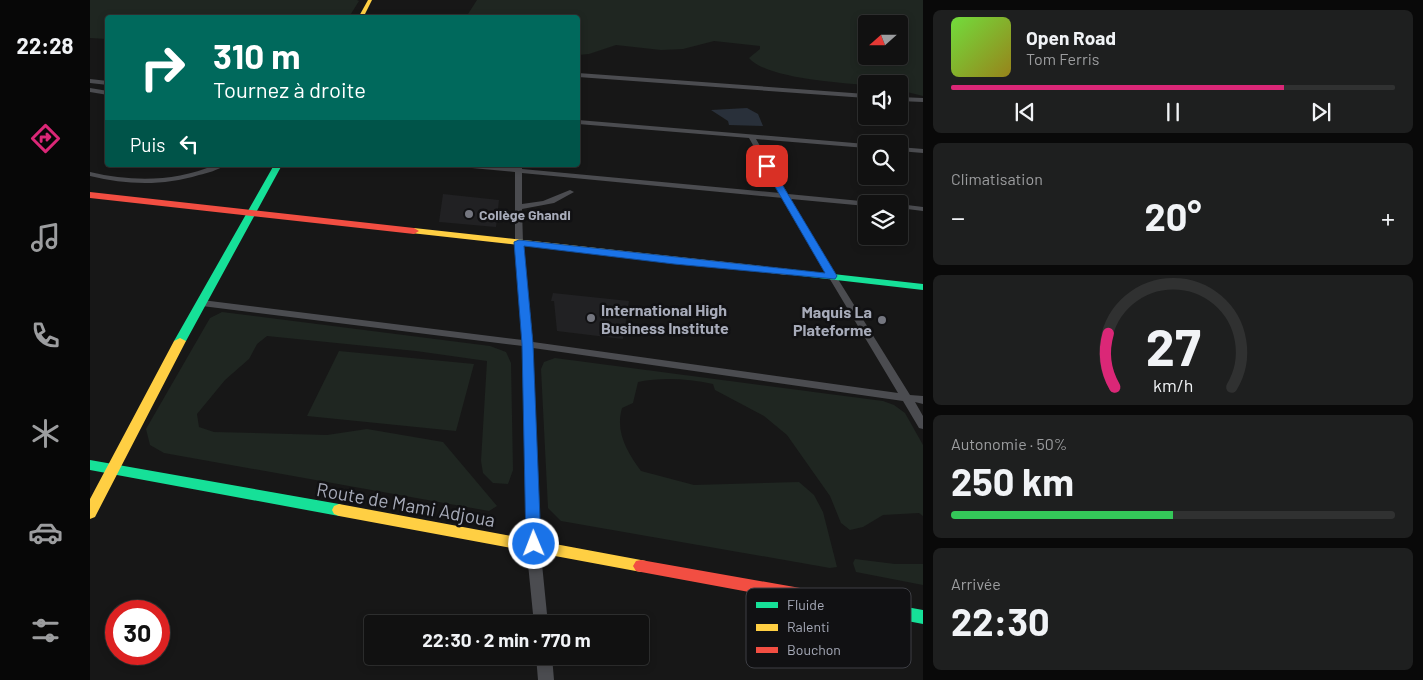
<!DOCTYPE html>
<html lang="fr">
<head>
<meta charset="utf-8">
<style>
	body { margin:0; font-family:Barlow,sans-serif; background:#1e1f1f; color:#f1f3f6; height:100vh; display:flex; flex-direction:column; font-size:19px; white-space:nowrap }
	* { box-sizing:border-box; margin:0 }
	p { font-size:16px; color:#9c9d9f }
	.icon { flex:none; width:28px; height:28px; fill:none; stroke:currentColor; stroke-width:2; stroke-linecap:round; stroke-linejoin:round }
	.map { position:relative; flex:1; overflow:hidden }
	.drawer { display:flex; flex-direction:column; gap:10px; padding:10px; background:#090909; width:500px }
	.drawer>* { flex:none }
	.guide { position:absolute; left:15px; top:15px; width:475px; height:152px; border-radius:5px; box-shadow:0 2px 8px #0003,0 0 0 1px #303131; background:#00695c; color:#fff; overflow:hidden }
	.needle { width:32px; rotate:249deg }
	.fabs { position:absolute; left:768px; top:15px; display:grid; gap:10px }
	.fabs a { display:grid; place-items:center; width:50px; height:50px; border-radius:5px; background:#111; box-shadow:0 2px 8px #0003,0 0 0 1px #303131; font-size:25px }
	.speed { position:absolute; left:15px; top:600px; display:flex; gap:10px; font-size:25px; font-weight:700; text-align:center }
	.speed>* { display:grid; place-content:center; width:65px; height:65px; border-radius:50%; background:#111; box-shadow:0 2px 8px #0003,0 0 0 1px #303131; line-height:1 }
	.speed .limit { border:8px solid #d22; background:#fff; color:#111 }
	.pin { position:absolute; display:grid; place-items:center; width:42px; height:42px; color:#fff; margin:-21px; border-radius:10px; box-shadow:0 2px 8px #0006 }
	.me { position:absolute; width:55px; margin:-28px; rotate:359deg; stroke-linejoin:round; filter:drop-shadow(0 0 4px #0008) }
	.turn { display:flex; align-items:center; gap:18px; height:105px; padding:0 25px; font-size:22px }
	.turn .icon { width:65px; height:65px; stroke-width:2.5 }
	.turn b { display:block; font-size:35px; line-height:42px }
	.then { display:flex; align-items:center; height:48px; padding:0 25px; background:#0003; gap:10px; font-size:19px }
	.big { font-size:38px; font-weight:700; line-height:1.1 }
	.drawer .card { flex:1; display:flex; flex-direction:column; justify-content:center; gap:8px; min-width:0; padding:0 18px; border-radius:8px; background:#1e1f1f }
	.drawer .dial { align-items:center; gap:0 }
	.dial svg { height:130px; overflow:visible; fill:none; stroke:#303131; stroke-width:7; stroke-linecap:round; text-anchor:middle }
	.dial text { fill:#f1f3f6; stroke:none }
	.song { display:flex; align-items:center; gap:15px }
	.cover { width:60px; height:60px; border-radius:8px; background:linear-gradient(135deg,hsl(100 70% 55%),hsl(50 70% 35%)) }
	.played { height:5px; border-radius:2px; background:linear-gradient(90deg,#db2777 75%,#303131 75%) }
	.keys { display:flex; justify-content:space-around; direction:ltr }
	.heat { display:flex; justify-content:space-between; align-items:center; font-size:28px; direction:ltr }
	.charge { height:8px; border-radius:4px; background:linear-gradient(90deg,#34c759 50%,#303131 0) }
	.trip { position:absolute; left:274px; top:615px; width:285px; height:50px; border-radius:5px; background:#111; box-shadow:0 2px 8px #0003,0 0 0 1px #303131; font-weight:700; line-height:50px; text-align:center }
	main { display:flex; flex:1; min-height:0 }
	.tab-bar { display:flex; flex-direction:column; width:90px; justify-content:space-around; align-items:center; background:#070707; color:#9c9d9f }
	.tab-bar .icon { width:35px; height:35px }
	.tab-bar .active { color:#db2777 }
	.tab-bar b { font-size:22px; color:#f1f3f6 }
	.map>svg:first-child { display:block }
	.built { fill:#212123 }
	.green { fill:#1f2621; fill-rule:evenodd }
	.water { fill:#29303a }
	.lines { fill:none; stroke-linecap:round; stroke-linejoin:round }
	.street { fill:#4b4c50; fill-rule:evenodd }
	.fast { fill:#16e098; fill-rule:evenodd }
	.slow { fill:#ffcf43; fill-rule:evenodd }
	.jam { fill:#f24e42; fill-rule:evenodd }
	.route { fill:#1a73e8; stroke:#114b97 }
	.poi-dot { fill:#757780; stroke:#111113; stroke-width:2 }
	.labels { text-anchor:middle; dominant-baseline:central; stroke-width:5; stroke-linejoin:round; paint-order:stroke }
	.far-poi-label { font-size:14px; font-weight:bold; fill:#a7abb9; stroke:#111113; text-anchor:start }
	.poi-label { font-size:16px; font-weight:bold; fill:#a7abb9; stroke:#111113; text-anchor:start }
	.near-street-label { font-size:19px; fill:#a7abb9; stroke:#111113 }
	.key { fill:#111113; stroke:#3e3f45; stroke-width:1 }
	.key-label { font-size:14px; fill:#a7abb9 }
</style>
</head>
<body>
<main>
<nav class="tab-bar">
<b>22:28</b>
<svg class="icon active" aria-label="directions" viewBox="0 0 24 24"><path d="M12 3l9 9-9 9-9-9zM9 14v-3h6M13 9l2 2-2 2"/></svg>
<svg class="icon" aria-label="music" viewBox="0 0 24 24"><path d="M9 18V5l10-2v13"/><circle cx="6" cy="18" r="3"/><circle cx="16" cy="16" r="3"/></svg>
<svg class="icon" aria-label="phone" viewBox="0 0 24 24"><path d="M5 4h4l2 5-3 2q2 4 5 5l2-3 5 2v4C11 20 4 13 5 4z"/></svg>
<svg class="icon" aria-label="climate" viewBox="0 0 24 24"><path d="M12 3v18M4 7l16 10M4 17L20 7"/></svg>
<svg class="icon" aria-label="car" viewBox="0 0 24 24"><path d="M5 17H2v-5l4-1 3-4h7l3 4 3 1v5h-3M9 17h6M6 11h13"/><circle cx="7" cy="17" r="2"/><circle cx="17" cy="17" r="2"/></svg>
<svg class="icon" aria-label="filters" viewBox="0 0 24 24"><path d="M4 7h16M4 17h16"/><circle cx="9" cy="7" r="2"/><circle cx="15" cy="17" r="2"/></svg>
</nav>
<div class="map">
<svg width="833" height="680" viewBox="0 0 833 680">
	<rect width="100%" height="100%" fill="#171717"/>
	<path class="built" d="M353,194L409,200L406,227L349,222Z
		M463,293L539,301L533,339L467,331L464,301H461Z"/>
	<path class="green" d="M0,0H267L269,1L259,17L18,18L17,39L0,38Z
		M387,0H833V96L809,90V84H776V85C750,83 675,78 659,58L670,49V46L624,41L593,49L571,50L526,45L499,54L488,55V18L379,17L378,14ZM776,24H809V56H776Z
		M132,312L400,346L416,352L421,363L423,470L418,484L403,483L393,473L391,461L397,361L326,351L177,336L167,344L159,359L135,380L107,414L109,427L124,432L237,435L277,429L353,442L407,506L399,511L74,453L60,445L56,429L120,318Z
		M249,351L384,364L366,431L217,416Z
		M465,358L793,401L804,405L815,413L833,445V516L829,513L793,515L773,527L760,530L751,523L740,496L697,435L674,416L625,390L623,384C597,379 574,377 548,382L543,403L532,408C525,432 537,452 551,471L604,485L709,482L724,495L733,512L747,567L740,568L471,521L458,508L451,369L454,362Z
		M765,559L805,564H833V585L766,572L763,563Z"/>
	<path class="water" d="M657,108L668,114L673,126L639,125L638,121L621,110Z"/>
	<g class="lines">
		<path class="street" d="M488,73L776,94V98L488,77Z
			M0,79L18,81V85L0,83Z
			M0,88L18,91V95L0,92Z
			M809,97L833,98V102L809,101Z
			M488,120L776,144V148L666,139L698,194L781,202L785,204H776V206L701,199L746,276L820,395L833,396V404L825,402L833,416V429L829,428L813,401L443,348L450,544L458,624H444L436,544L433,346L112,306L107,303L112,300L433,340L425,243V172L371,167L367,165H393L424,168V165H432V169L690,193L659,138L488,124ZM432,173L693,198L738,276L808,393L443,342L433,243L432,209L464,203L484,192L480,190L453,201L432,204Z
			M809,147L833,149V153L809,151Z
			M125,165H135C128,170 118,173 109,175C73,186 37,185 0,176V172C43,182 84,182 125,165Z
			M809,204L833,207V211L809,208Z
			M446,656H462L464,680H448Z"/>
		<path class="fast" d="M184,165H192L96,341L90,344L86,343L84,341Z
			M698,269L833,284V290L694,274L693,272Z
			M0,460L249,504L254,506L256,510L254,514L249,516L0,470Z
			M750,595L833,610V624L744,607L742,602L744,597Z"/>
		<path class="slow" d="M278,0H282L273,18H268Z
			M324,228L698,269L703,272L698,275L321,233V229Z
			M90,338L96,341L5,517L0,519V499L84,341Z
			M249,504L551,560L556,561L559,566L556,571L551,572L249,516L244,514L242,510L244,506Z"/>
		<path class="jam" d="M0,192L324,228L329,231L324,234L0,198Z
			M551,560L750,595L756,597L758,602L756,607L750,609L551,572L546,571L543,566L546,561Z"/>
	</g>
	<path class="route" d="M677,163L681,166L747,276L745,279L584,264L434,246L443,344L451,544L449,549L444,551L438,549L436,544L432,344L424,242L429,240L735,273L673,166Z"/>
	<g class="poi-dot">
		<circle cx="379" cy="214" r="5"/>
		<circle cx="501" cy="318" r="5"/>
		<circle cx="792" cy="320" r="5"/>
	</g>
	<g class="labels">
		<g class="far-poi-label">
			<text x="389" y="214">Collège Ghandi</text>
		</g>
		<g class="poi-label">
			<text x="511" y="309">International High<tspan x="511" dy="18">Business Institute</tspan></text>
			<text x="782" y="311" text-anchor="end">Maquis La<tspan x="782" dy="18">Plateforme</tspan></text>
		</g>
		<g class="near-street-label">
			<text transform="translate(316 504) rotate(10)">Route de Mami Adjoua</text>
		</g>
	</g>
	<rect x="656" y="588" width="165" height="80" rx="8" class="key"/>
	<rect x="666" y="602" width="22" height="6" fill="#16e098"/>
	<rect x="666" y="624" width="22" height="7" fill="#ffcf43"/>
	<rect x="666" y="647" width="22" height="6" fill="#f24e42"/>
	<g class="key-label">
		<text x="697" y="610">Fluide</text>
		<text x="697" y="632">Ralenti</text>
		<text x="697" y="655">Bouchon</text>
	</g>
</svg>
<div class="fabs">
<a><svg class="needle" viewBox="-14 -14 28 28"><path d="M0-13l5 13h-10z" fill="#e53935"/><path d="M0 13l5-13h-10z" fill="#9c9d9f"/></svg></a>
<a><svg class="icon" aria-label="sound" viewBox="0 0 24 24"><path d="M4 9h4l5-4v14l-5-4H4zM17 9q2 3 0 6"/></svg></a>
<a><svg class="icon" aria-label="search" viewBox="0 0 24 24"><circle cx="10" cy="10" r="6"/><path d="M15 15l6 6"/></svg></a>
<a><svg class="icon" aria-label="layers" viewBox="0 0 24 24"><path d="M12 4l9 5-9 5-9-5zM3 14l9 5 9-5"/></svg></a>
</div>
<div class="speed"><div class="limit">30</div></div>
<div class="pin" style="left:677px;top:166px;background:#d93025"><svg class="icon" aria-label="arrive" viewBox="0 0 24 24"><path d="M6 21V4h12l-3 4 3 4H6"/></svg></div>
<svg class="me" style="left:444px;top:544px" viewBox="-20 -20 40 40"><circle r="17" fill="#1a73e8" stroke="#fff" stroke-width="3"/><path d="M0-11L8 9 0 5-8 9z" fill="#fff"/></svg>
<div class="trip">22:30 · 2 min · 770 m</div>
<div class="guide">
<div class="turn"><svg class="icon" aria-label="right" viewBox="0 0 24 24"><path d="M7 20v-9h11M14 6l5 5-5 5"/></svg><div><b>310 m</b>Tournez à droite</div></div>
<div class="then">Puis<svg class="icon" aria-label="left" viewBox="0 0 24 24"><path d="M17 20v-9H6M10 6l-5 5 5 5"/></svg></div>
</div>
</div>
<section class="drawer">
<div class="card">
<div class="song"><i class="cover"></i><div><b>Open Road</b><p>Tom Ferris</p></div></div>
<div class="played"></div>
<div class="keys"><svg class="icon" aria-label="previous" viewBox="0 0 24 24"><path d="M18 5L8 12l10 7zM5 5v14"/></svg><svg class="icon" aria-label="pause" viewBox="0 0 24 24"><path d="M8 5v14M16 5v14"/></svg><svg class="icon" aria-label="next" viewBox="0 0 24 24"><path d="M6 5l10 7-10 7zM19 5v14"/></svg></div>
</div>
<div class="card"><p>Climatisation</p>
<div class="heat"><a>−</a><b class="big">20°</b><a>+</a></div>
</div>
<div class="card dial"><svg viewBox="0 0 100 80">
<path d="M14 69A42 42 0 1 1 86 69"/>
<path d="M14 69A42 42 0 0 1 10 36" stroke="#db2777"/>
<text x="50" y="56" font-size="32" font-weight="700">27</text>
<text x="50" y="72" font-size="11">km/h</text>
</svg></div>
<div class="card"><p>Autonomie · 50%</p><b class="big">250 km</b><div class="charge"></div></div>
<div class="card"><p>Arrivée</p><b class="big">22:30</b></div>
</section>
</main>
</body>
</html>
